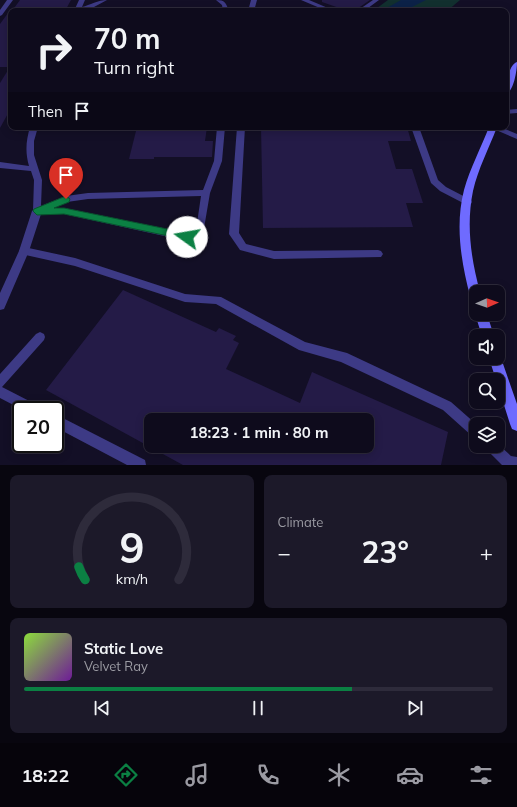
<!DOCTYPE html>
<html lang="en">
<head>
<meta charset="utf-8">
<style>
	body { margin:0; font-family:Mulish,sans-serif; background:#1c1929; color:#f1f3f6; height:100vh; display:flex; flex-direction:column; font-size:15px; white-space:nowrap }
	* { box-sizing:border-box; margin:0 }
	p { font-size:13px; color:#9b9ba3 }
	.icon { flex:none; width:22px; height:22px; fill:none; stroke:currentColor; stroke-width:2; stroke-linecap:round; stroke-linejoin:round }
	.map { position:relative; height:465px; overflow:hidden }
	.details { display:flex; flex-direction:column; gap:10px; padding:10px; background:#08060f; flex:1 }
	.details>* { flex:none }
	.top-card { position:absolute; left:8px; top:8px; width:501px; height:122px; border-radius:8px; box-shadow:0 2px 10px #0003,0 0 0 1px #2e2b3b; background:#0e0b1c; color:#f1f3f6; overflow:hidden }
	.needle { width:26px; rotate:88deg }
	.buttons { position:absolute; left:469px; top:285px; display:grid; gap:8px }
	.buttons a { display:grid; place-items:center; width:36px; height:36px; border-radius:8px; background:#0e0b1c; box-shadow:0 2px 10px #0003,0 0 0 1px #2e2b3b; font-size:20px }
	.speed { position:absolute; left:12px; top:401px; display:flex; gap:8px; font-size:20px; font-weight:700; text-align:center }
	.speed>* { display:grid; place-content:center; width:52px; height:52px; border-radius:50%; background:#0e0b1c; box-shadow:0 2px 10px #0003,0 0 0 1px #2e2b3b; line-height:1 }
	.speed .limit { border:2px solid #111; border-radius:6px; background:#fff; color:#111 }
	.pin { position:absolute; display:grid; place-items:center; width:34px; height:34px; color:#fff; margin:-41px -17px; border-radius:50% 50% 50% 0; rotate:-45deg; box-shadow:0 0 4px #0007 }
	.pin .icon { rotate:45deg }
	.me { position:absolute; width:44px; margin:-22px; rotate:283deg; stroke-linejoin:round; filter:drop-shadow(0 0 3px #0008) }
	.turn { display:flex; align-items:center; gap:14px; height:84px; padding:0 20px; font-size:18px }
	.turn .icon { width:52px; height:52px; stroke-width:2.5 }
	.turn b { display:block; font-size:28px; line-height:34px }
	.then { display:flex; align-items:center; height:38px; padding:0 20px; background:#0003; gap:8px; font-size:15px }
	.big { font-size:30px; font-weight:700; line-height:1.1 }
	.details .tile { flex:1; display:flex; flex-direction:column; justify-content:center; gap:6px; min-width:0; padding:0 14px; border-radius:8px; background:#1c1929 }
	.details .dial { align-items:center; gap:0 }
	.dial svg { height:104px; overflow:visible; fill:none; stroke:#2e2b3b; stroke-width:7; stroke-linecap:round; text-anchor:middle }
	.dial text { fill:#f1f3f6; stroke:none }
	.song { display:flex; align-items:center; gap:12px }
	.cover { width:48px; height:48px; border-radius:6px; background:linear-gradient(135deg,hsl(90 70% 55%),hsl(280 70% 35%)) }
	.played { height:4px; border-radius:2px; background:linear-gradient(90deg,#0b8043 70%,#2e2b3b 70%) }
	.keys { display:flex; justify-content:space-around; direction:ltr }
	.heat { display:flex; justify-content:space-between; align-items:center; font-size:22px; direction:ltr }
	.details .tiles { flex:1; display:grid; gap:10px; grid-template-columns:1fr 1fr }
	.tile:last-child { grid-column:span 2 }
	.trip { position:absolute; left:144px; top:413px; width:230px; height:40px; border-radius:8px; background:#0e0b1c; box-shadow:0 2px 10px #0003,0 0 0 1px #2e2b3b; font-weight:700; line-height:40px; text-align:center }
	.menu { display:flex; height:64px; justify-content:space-around; align-items:center; background:#06040b; color:#9b9ba3 }
	.menu .icon { width:28px; height:28px }
	.menu .current { color:#0b8043 }
	.menu b { font-size:18px; color:#f1f3f6 }
	.map>svg:first-child { display:block }
	.green { fill:#12302f }
	.water { fill:#0c2248 }
	.building { fill:#241b47; fill-rule:evenodd }
	.lines { fill:none; stroke-linecap:round; stroke-linejoin:round }
	.lane { fill:#3d3a85; fill-rule:evenodd }
	.street { fill:#3d3a85; fill-rule:evenodd }
	.secondary { fill:#6f6bff; fill-rule:evenodd }
	.route { fill:#0b8043; stroke:#07532c }
</style>
</head>
<body>
<div class="map">
<svg width="517" height="465" viewBox="0 0 517 465">
	<rect width="100%" height="100%" fill="#130f26"/>
	<path class="green" d="M388,0H460L447,11H373Z"/>
	<path class="water" d="M401,0H426L404,11H385V9Z"/>
	<path class="building" d="M20,0H71L65,11H12Z
		M322,0H370L354,11H348L322,2Z
		M11,9V108L0,128V83L10,67H0V24Z
		M137,127H207L205,141H213L212,157H154V159H129Z
		M261,127H407L411,141H388L396,169H412L423,203H406L413,227L263,228Z
		M123,290L216,332L219,328L236,336L233,340L239,343L226,369L300,403L312,372L448,432L441,465H183L46,390ZM151,420H367V446H151Z"/>
	<g class="lines">
		<path class="lane" d="M7,0H13L2,15L0,16V10Z
			M79,0H85L82,7C90,5 98,0 107,0L94,7L74,11Z
			M216,0C225,0 226,3 229,11H223L222,5Z
			M251,0H257L254,11H248Z
			M301,0H309L335,11H327Z
			M373,0H379L364,11H357Z
			M517,109V113L506,114V110Z
			M30,127H38L34,141V155L42,180L41,206L66,196L88,193L203,190L214,161L217,127H225L222,161L210,193L203,234L198,239L187,241L64,214L34,213L33,211L34,180L31,171L0,168V162L29,166C25,152 26,141 30,127ZM201,196L196,230L193,233H187L64,208H53L67,202L88,199Z
			M237,127H245L239,233L246,244L274,251L378,250L381,251L383,254L381,257L274,259L240,250L229,234Z
			M411,127H419L438,180L446,187L471,200L472,202L471,204H465L440,191L431,183Z
			M489,127H500L517,134V139Z
			M24,247L75,258L185,294L221,297L305,342L347,353L451,402L476,424V438L472,436L443,410L341,362L299,350L216,304L185,302L75,266L21,254L19,251L21,248Z
			M40,332L44,334L45,337L44,340L2,387L39,406L41,410H23L0,398V374L36,334Z
			M55,414L145,460L146,465H127L55,427Z
			M498,444L511,456L517,457V465H502L487,450L485,446H498Z"/>
		<path class="street" d="M37,207L42,211L29,251L4,309L0,310V293L19,251L32,211Z"/>
		<path class="secondary" d="M517,62C517,70 514,91 506,94C506,86 508,65 517,62Z
			M489,127H497C489,148 478,169 473,191C466,225 471,259 480,292H476V301L472,299L470,296C461,261 455,225 464,190C470,168 481,148 489,127Z
			M476,312V314H487L494,336H482L475,314Z
			M498,353L501,358L517,404V431L512,429L510,424L498,386V380H496L489,358H498Z"/>
	</g>
	<path class="route" d="M66,196L70,199L69,202L54,208H64L187,233L191,237L187,240L64,214L37,215L33,211L34,209Z"/>
</svg>
<div class="buttons">
<a><svg class="needle" viewBox="-14 -14 28 28"><path d="M0-13l5 13h-10z" fill="#e53935"/><path d="M0 13l5-13h-10z" fill="#9b9ba3"/></svg></a>
<a><svg class="icon" aria-label="sound" viewBox="0 0 24 24"><path d="M4 9h4l5-4v14l-5-4H4zM17 9q2 3 0 6"/></svg></a>
<a><svg class="icon" aria-label="search" viewBox="0 0 24 24"><circle cx="10" cy="10" r="6"/><path d="M15 15l6 6"/></svg></a>
<a><svg class="icon" aria-label="layers" viewBox="0 0 24 24"><path d="M12 4l9 5-9 5-9-5zM3 14l9 5 9-5"/></svg></a>
</div>
<div class="speed"><div class="limit">20</div></div>
<div class="pin" style="left:66px;top:199px;background:#d93025"><svg class="icon" aria-label="arrive" viewBox="0 0 24 24"><path d="M6 21V4h12l-3 4 3 4H6"/></svg></div>
<svg class="me" style="left:187px;top:237px" viewBox="-20 -20 40 40"><circle r="19" fill="#fff"/><path d="M0-13L10 11 0 6-10 11z" fill="#0b8043"/></svg>
<div class="trip">18:23 · 1 min · 80 m</div>
<div class="top-card">
<div class="turn"><svg class="icon" aria-label="right" viewBox="0 0 24 24"><path d="M7 20v-9h11M14 6l5 5-5 5"/></svg><div><b>70 m</b>Turn right</div></div>
<div class="then">Then<svg class="icon" aria-label="arrive" viewBox="0 0 24 24"><path d="M6 21V4h12l-3 4 3 4H6"/></svg></div>
</div>
</div>
<section class="details">
<div class="tiles">
<div class="tile dial"><svg viewBox="0 0 100 80">
<path d="M14 69A42 42 0 1 1 86 69"/>
<path d="M14 69A42 42 0 0 1 9 59" stroke="#0b8043"/>
<text x="50" y="56" font-size="32" font-weight="700">9</text>
<text x="50" y="72" font-size="11">km/h</text>
</svg></div>
<div class="tile"><p>Climate</p>
<div class="heat"><a>−</a><b class="big">23°</b><a>+</a></div>
</div>
<div class="tile">
<div class="song"><i class="cover"></i><div><b>Static Love</b><p>Velvet Ray</p></div></div>
<div class="played"></div>
<div class="keys"><svg class="icon" aria-label="previous" viewBox="0 0 24 24"><path d="M18 5L8 12l10 7zM5 5v14"/></svg><svg class="icon" aria-label="pause" viewBox="0 0 24 24"><path d="M8 5v14M16 5v14"/></svg><svg class="icon" aria-label="next" viewBox="0 0 24 24"><path d="M6 5l10 7-10 7zM19 5v14"/></svg></div>
</div>
</div>
</section>
<nav class="menu">
<b>18:22</b>
<svg class="icon current" aria-label="directions" viewBox="0 0 24 24"><path d="M12 3l9 9-9 9-9-9zM9 14v-3h6M13 9l2 2-2 2"/></svg>
<svg class="icon" aria-label="music" viewBox="0 0 24 24"><path d="M9 18V5l10-2v13"/><circle cx="6" cy="18" r="3"/><circle cx="16" cy="16" r="3"/></svg>
<svg class="icon" aria-label="phone" viewBox="0 0 24 24"><path d="M5 4h4l2 5-3 2q2 4 5 5l2-3 5 2v4C11 20 4 13 5 4z"/></svg>
<svg class="icon" aria-label="climate" viewBox="0 0 24 24"><path d="M12 3v18M4 7l16 10M4 17L20 7"/></svg>
<svg class="icon" aria-label="car" viewBox="0 0 24 24"><path d="M5 17H2v-5l4-1 3-4h7l3 4 3 1v5h-3M9 17h6M6 11h13"/><circle cx="7" cy="17" r="2"/><circle cx="17" cy="17" r="2"/></svg>
<svg class="icon" aria-label="filters" viewBox="0 0 24 24"><path d="M4 7h16M4 17h16"/><circle cx="9" cy="7" r="2"/><circle cx="15" cy="17" r="2"/></svg>
</nav>
</body>
</html>
